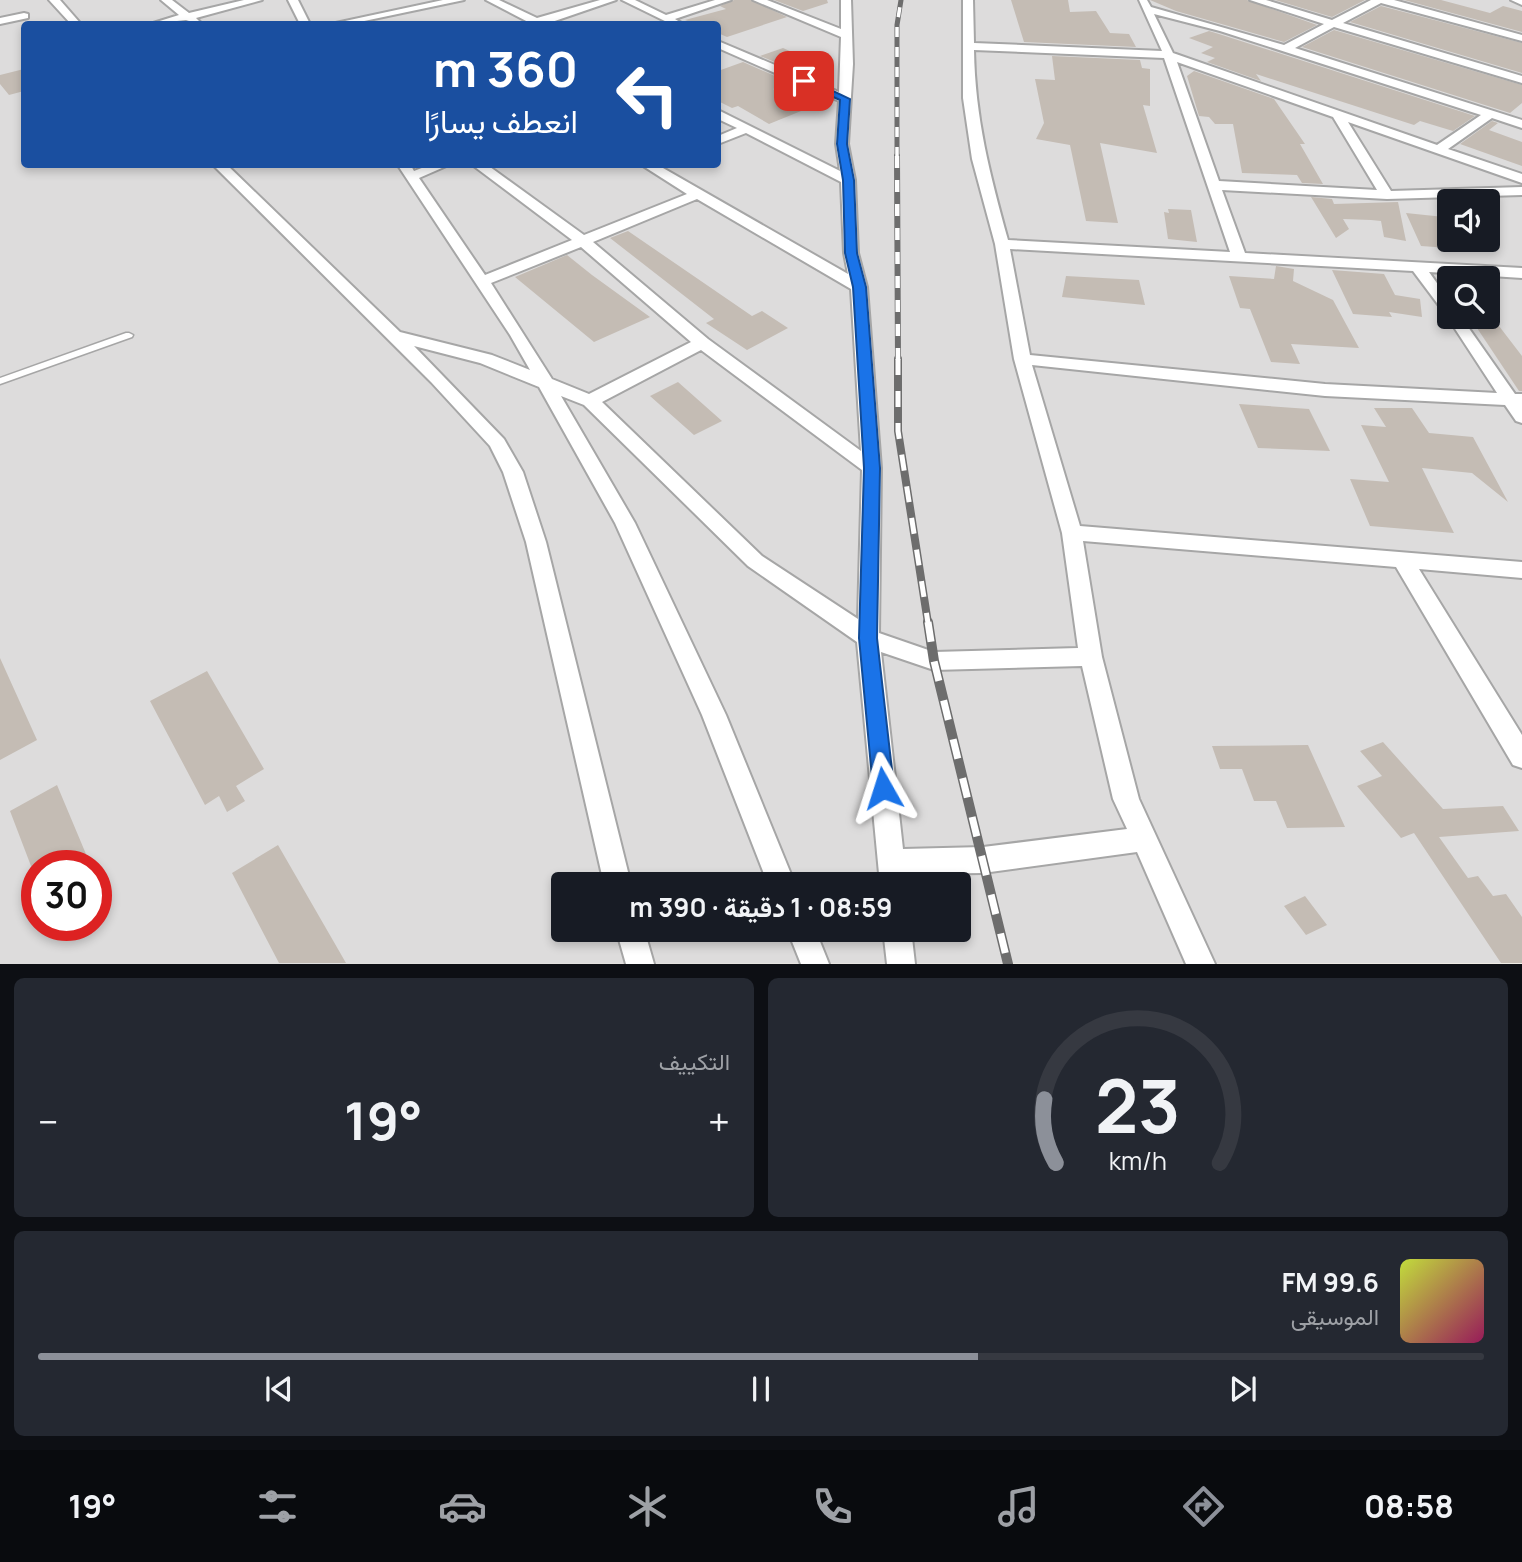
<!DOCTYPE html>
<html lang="ar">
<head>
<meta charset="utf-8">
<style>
	body { margin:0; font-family:Manrope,Vazirmatn,sans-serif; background:#242831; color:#f1f3f6; direction:rtl; height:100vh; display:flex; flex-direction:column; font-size:26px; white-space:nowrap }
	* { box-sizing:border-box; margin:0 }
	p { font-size:23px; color:#9ea1a6 }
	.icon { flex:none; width:38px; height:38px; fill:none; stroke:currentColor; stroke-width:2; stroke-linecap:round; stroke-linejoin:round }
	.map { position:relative; height:964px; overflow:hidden; direction:ltr }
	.side { display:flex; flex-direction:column; gap:14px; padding:14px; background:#0d0f14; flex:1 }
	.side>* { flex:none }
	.banner { position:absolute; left:21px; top:21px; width:700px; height:147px; border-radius:7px; box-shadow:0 4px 10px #0003; direction:rtl; background:#1a4fa0; color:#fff; overflow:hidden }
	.tools { position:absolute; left:1437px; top:189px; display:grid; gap:14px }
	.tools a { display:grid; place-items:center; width:63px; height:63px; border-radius:7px; background:#171b24; box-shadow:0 4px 10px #0003; font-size:35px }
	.speed { position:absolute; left:21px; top:850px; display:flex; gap:14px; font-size:35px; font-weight:700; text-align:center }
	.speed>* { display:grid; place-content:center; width:91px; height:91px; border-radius:50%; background:#171b24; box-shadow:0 4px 10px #0003; line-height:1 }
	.speed .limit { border:10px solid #d22; background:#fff; color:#111 }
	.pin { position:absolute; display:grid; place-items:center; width:60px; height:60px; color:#fff; margin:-30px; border-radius:14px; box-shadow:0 4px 10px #0006 }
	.me { position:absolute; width:77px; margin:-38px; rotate:354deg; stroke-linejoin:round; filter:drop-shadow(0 0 5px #0008) }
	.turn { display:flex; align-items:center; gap:24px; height:147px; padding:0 28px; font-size:32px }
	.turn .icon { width:91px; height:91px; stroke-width:2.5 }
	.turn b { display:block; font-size:49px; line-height:60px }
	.big { font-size:52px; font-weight:700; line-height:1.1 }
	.side .card { flex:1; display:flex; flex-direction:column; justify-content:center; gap:10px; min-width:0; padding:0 24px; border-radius:10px; background:#242831 }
	.side .dial { align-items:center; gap:0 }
	.dial svg { height:182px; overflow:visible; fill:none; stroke:#363941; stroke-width:7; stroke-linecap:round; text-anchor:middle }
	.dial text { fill:#f1f3f6; stroke:none }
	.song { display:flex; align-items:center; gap:21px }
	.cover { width:84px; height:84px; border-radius:10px; background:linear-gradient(135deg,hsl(70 70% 55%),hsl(330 70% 35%)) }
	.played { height:7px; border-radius:4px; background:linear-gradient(90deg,#8c9099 65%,#363941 65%) }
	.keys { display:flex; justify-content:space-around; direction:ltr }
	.heat { display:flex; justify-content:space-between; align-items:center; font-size:38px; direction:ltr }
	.side .tiles { flex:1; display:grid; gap:14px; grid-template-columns:1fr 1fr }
	.card:last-child { grid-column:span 2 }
	.trip { position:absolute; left:551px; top:872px; width:420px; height:70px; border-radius:7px; background:#171b24; box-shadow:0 4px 10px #0003; font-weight:700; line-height:70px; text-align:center; direction:rtl }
	.dock { display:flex; height:112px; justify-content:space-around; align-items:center; background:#090b0e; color:#9ea1a6 }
	.dock .icon { width:49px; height:49px }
	.dock .selected { color:#8c9099 }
	.dock b { font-size:32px; color:#f1f3f6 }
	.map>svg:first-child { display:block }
	.residential { fill:#dddcdc; fill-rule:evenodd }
	.building { fill:#c4bcb4 }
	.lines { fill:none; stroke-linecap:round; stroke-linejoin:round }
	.lane-casing { stroke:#a6a6a6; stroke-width:3 }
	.street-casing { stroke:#a6a6a6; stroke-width:4 }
	.lane { fill:#fff; fill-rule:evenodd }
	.street { fill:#fff; fill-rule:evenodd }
	.rail-far3-casing { stroke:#6d6d6d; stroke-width:5 }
	.rail-far2-casing { stroke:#6d6d6d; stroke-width:6 }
	.rail-far1-casing { stroke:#6d6d6d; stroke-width:8 }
	.rail-casing { stroke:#6d6d6d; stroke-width:10 }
	.rail-far3 { stroke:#fff; stroke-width:3.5; stroke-dasharray:10; stroke-linecap:butt }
	.rail-far2 { stroke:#fff; stroke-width:4.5; stroke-dasharray:12; stroke-linecap:butt }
	.rail-far1 { stroke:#fff; stroke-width:5; stroke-dasharray:16; stroke-linecap:butt }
	.rail { stroke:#fff; stroke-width:7; stroke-dasharray:20; stroke-linecap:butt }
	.route { fill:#1a73e8; stroke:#114b97; stroke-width:2 }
</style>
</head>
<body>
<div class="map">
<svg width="1522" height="964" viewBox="0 0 1522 964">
	<rect width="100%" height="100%" fill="#efece5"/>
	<path class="residential" d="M0,0H1522V963L0,964ZM24,24H718V164H24ZM1449,201H1488V240H1449ZM1449,278H1488V317H1449ZM37,866H96V926H37ZM564,884H959V929H564Z"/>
	<path class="building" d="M734,0H751L787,17L727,37L718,33V24H696L685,20L726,9L720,6Z
		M774,0H827L828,3L803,11Z
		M1011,0H1068L1070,12L1096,11L1110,33L1129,34L1136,47L1024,42Z
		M1150,0H1247L1317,25L1284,42L1176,11Z
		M1275,0H1365L1332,17Z
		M1404,0H1441L1490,13L1503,6L1522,11V32Z
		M1381,6L1522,43V73L1350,22Z
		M1334,30L1522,85V103L1510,113L1302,47Z
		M1209,31L1219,34L1475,116L1453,131L1420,121L1414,125L1256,74L1261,81L1207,62L1215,58L1201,53L1213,47L1189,38Z
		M783,48L810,60L795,65L813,75L809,76L760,56Z
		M1052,56L1140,60L1142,68L1150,69V106L1143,105L1157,153L1100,143L1118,223L1086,221L1070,145L1036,139L1044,123L1035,79L1055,80Z
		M743,62L791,83L773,89L811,107L769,124L738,106L732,108L718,101V71Z
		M24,69V91L9,95L0,84V75Z
		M1194,71L1274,99L1305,144H1300L1323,184L1302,183L1297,175L1242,173L1233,124H1215L1209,117L1199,116L1187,76Z
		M1492,121L1498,123L1489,130L1522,142V166L1460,144Z
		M1311,197L1332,199L1334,204L1398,202L1406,241L1384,237L1381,221L1371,220L1343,219L1349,229L1336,238Z
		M1168,209L1191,210L1197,242L1168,239L1164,212L1169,213Z
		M1406,213L1444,217L1449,227V248L1421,246Z
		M628,231L752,316L762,311L788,328L747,350L706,323L714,319L610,238Z
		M567,255L592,275L650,317L594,342L515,277Z
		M1276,266L1294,269L1293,281L1333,300L1359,348L1291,344L1300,364L1271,362L1250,309L1240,308L1229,276L1274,279Z
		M1332,270L1384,274L1395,295L1420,299L1422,317L1389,312L1392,317L1353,314Z
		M1066,276L1139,280L1145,305L1062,297Z
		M1475,325L1499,326L1522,356V391H1519Z
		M678,382L722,421L694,435L650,396Z
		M1239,404L1309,409L1330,451L1258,448Z
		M1374,408H1412L1429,433L1473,437L1508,502L1472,473L1422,468L1454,533L1370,526L1350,479L1389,482L1361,425L1386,427Z
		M0,658L37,740L0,760Z
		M207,671L264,769L236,786L245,801L227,812L219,796L205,805L150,701Z
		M1383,742L1443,809L1503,806L1519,831L1439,837L1468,878L1478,876L1493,896L1506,894L1522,917V963H1501L1414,833L1401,838L1357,786L1382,776L1360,751Z
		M1308,745L1345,827L1287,828L1276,801H1254L1242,769H1220L1212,746Z
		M57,785L91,866H31L10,811Z
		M278,845L346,963H279L232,873Z
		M1305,896L1327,925L1306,935L1284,906Z"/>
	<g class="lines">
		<g class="lane-casing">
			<path id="lane" d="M126,333H129L133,335L132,337L0,384V378Z"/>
		</g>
		<g class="street-casing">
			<path id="street" d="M49,0H60L81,24H71Z
				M161,0H172L189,13L244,0H262L196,18L200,22L198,24L186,20L150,24L179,15Z
				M288,0H298L310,24H300Z
				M443,0H464L350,24H331Z
				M486,0H499L537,18L600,0H616L546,24H532Z
				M622,0H635L666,15L715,0H731L675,19L683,24H671Z
				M753,0H767L841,29V0H851L853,64L848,144L855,180L858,253L867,287L881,468L879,633L934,652L1078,648L1062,533L1014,359L995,244L972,159L963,98V0H973L974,43L1162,51L1139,0H1147L1151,7L1284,45L1324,24L1250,0H1266L1332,20L1371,0H1394L1522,35V41L1381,3L1343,23L1522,76V83L1334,27L1295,48L1522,120V128L1492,118L1448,149L1522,174V183L1348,122L1391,191L1522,187V195L1387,199L1222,190L1245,253L1522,268V278L1429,272L1449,300V317H1461L1515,394H1522V423L1516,421L1505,405L1325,396L1032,365L1080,526L1522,562V578L1419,569L1522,735V768L1513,765L1396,567L1083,541L1102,657L1139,799L1215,964H1186L1137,852L983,873L905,874L906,884H880L857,642L748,566L584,405L561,396L635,523L726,715L795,884H768L702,715L615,523L539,387L480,363L414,346L504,439L523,472L546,542L631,884H604L526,542L503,472L490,446L431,382L212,164H226L400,332L492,355L530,370L510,335L397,164H410L414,171L432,164H451L419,178L485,275L572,240L471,164H486L584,235L687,194L640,164H656L848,274L844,253L841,182L746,133L718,144V136L737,128L718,119V110L840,171L836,144L839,101L718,48V41L839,92L841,37ZM1154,14L1220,31L1481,115L1437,145L1173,53ZM974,50L1164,58L1230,252L1008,240C990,175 975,118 974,50ZM1177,62L1333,117L1377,190L1219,181ZM697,199L851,289L861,451L708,339L593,242ZM581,247L691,342L589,394L552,379L491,283ZM1010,249L1413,271L1446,315L1497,393L1325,384L1030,355ZM701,350L862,470L858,619L762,556L602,402ZM881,652L934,670L1082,666L1113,799L1127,829L983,847L903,849Z
				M1511,0H1522V5Z
				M24,13L28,14V18L0,24V18Z
				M616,929H644L654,964H626Z
				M787,929H815L829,964H801Z
				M883,929H911L915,964H887Z"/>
		</g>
		<use href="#lane" class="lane"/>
		<use href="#street" class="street"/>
		<g class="rail-far3-casing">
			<path id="rail-far3" d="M897,157V25L901,0"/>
		</g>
		<g class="rail-far2-casing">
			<path id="rail-far2" d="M897,156L898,360"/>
		</g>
		<g class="rail-far1-casing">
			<path id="rail-far1" d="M898,359V431L928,623"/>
		</g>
		<g class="rail-casing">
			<path id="rail" d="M928,622L934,661L1008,964"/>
		</g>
		<use href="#rail-far3" class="rail-far3"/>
		<use href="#rail-far2" class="rail-far2"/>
		<use href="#rail-far1" class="rail-far1"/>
		<use href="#rail" class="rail"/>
	</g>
	<path class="route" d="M801,79H808L850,99L847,144L854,180L857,253L866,287L880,468L877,638L894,788L891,794L883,797L876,794L873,788L859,638L864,468L853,287L845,253L843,180L837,144L840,100L801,83Z"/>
</svg>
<div class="tools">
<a><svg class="icon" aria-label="sound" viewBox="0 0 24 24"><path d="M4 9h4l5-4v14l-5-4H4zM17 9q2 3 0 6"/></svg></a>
<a><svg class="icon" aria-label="search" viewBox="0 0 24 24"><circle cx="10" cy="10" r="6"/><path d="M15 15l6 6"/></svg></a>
</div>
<div class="speed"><div class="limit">30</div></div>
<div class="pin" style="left:804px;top:81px;background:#d93025"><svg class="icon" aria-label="arrive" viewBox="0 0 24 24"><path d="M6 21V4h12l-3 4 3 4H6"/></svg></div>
<svg class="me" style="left:883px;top:788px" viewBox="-20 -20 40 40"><path d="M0-17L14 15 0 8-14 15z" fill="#1a73e8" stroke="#fff" stroke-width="4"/></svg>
<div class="trip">08:59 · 1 دقيقة · 390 m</div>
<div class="banner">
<div class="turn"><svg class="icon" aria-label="left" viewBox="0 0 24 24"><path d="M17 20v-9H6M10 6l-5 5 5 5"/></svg><div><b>360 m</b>انعطف يسارًا</div></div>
</div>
</div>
<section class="side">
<div class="tiles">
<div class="card dial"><svg viewBox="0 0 100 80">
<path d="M14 69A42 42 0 1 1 86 69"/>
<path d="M14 69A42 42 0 0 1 9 41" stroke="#8c9099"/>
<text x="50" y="56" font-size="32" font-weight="700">23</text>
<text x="50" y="72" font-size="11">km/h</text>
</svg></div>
<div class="card"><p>التكييف</p>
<div class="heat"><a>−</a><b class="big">19°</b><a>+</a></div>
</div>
<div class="card">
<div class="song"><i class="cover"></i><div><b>99.6 FM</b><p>الموسيقى</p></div></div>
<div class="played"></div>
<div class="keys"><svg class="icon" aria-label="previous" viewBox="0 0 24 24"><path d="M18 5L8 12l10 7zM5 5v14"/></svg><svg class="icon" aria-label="pause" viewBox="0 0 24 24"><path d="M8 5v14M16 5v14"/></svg><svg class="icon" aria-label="next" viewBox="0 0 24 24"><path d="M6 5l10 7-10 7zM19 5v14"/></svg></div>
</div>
</div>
</section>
<nav class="dock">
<b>08:58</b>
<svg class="icon selected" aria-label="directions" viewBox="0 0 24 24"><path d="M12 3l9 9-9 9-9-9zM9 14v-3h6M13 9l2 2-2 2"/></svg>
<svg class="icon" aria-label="music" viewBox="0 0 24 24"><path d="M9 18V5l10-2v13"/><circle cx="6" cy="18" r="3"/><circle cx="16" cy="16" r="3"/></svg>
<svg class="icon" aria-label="phone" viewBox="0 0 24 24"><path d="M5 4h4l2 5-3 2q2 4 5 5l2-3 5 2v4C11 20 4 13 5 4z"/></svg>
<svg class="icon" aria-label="climate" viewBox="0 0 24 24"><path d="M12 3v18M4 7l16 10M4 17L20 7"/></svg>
<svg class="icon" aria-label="car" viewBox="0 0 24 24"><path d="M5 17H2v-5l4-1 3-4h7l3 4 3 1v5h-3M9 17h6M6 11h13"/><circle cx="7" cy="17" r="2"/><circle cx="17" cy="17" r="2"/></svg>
<svg class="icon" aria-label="filters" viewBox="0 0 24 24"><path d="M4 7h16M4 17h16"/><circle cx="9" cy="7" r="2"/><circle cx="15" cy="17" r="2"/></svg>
<b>19°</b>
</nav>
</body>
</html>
